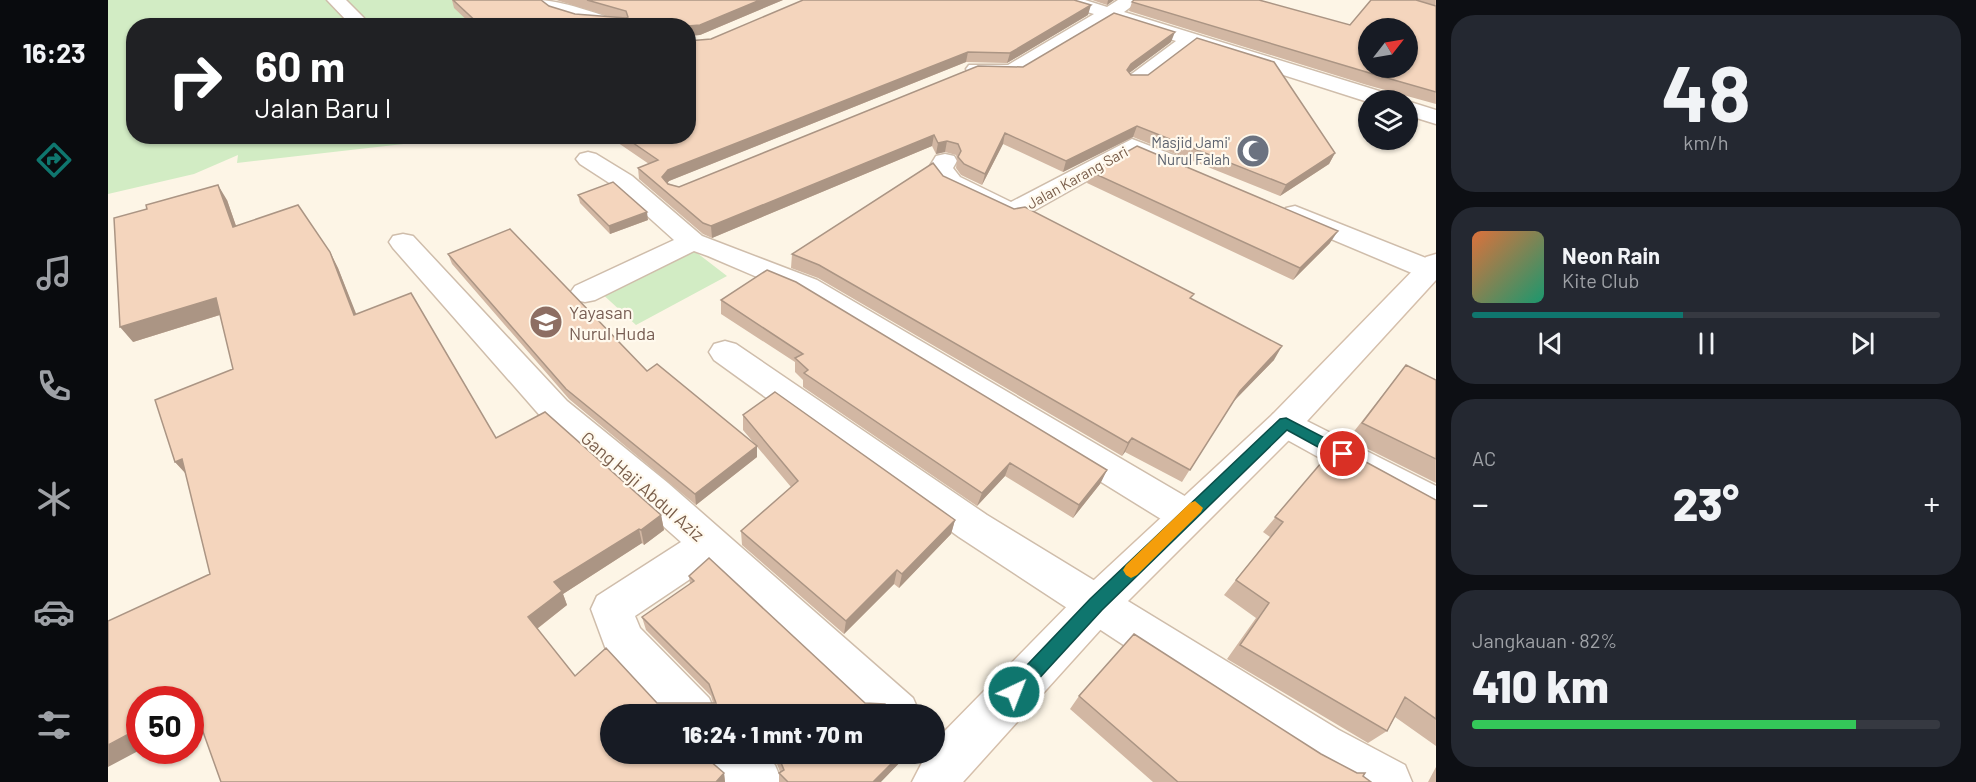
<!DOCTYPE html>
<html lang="id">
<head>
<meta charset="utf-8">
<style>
	body { margin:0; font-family:Barlow,sans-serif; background:#242831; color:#f1f3f6; height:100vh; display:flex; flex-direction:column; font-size:22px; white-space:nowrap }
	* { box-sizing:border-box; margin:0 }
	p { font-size:20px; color:#9ea1a6 }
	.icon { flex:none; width:33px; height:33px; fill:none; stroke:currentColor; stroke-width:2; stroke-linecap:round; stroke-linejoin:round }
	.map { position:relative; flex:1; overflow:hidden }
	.sheet { display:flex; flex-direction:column; gap:15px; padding:15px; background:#0d0f14; width:540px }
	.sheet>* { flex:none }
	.banner { position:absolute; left:18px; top:18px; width:570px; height:126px; border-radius:24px; box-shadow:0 2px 4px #0004; background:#202124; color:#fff; overflow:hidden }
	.needle { width:39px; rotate:59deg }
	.fabs { position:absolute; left:1250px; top:18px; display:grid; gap:12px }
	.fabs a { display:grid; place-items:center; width:60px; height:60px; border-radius:50%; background:#171b24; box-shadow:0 2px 4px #0004; font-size:30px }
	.speed { position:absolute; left:18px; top:686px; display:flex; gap:12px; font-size:30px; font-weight:700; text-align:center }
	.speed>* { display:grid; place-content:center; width:78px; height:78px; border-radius:50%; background:#171b24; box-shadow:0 2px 4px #0004; line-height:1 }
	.speed .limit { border:9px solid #d22; background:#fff; color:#111 }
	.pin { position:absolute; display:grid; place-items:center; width:51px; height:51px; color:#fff; margin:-26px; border:3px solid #fff; border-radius:50%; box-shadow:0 2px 6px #0007 }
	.me { position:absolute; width:66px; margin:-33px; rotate:43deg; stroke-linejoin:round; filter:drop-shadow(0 0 4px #0008) }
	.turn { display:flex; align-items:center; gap:21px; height:126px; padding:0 30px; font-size:27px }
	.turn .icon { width:78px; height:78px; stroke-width:2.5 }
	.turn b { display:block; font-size:42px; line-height:51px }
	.big { font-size:45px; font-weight:800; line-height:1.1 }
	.sheet .tile { flex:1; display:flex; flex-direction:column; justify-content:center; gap:9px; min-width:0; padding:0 21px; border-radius:24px; background:#242831 }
	.sheet .dial { align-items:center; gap:0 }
	.dial b { font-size:78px; line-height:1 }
	.song { display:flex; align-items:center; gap:18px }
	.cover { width:72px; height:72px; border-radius:9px; background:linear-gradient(135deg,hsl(20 70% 55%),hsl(160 70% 35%)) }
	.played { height:6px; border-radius:3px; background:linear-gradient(90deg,#0f766e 45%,#363941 45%) }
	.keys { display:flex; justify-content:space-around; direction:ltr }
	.heat { display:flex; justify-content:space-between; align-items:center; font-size:33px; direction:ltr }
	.charge { height:9px; border-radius:4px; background:linear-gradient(90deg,#34c759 82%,#363941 0) }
	.trip { position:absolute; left:492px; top:704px; width:345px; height:60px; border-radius:30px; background:#171b24; box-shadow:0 2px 4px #0004; font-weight:800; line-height:60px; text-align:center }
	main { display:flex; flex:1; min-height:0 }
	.tab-bar { display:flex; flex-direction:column; width:108px; justify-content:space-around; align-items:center; background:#090b0e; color:#9ea1a6 }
	.tab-bar .icon { width:42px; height:42px }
	.tab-bar .active { color:#0f766e }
	.tab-bar b { font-size:27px; color:#f1f3f6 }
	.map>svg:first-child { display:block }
	.green { fill:#d2ecc4 }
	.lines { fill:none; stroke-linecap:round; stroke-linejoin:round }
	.street-casing { stroke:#cfbdab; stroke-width:3 }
	.secondary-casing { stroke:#d5bfab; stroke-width:3 }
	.street { fill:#fff; fill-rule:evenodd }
	.secondary { fill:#fff; fill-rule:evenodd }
	.wall { fill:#d2b7a3 }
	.shaded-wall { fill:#ab9584 }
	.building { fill:#f4d5bd; stroke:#ab9584; stroke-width:1.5; fill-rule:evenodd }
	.route { fill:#0f766e; stroke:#0a4d48; stroke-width:1.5 }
	.slow { fill:#f59e0b }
	.labels { text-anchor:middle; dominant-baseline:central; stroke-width:4.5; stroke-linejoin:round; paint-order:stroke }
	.far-worship-label { font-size:15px; fill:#5b616d; stroke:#fff9ed; text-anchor:end }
	.far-street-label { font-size:15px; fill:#785c49; stroke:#fff9ed }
	.education-label { font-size:18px; fill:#785e54; stroke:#fff9ed; text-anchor:start }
	.street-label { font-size:18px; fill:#785c49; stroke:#fff9ed }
</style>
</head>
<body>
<main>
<nav class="tab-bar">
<b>16:23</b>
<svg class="icon active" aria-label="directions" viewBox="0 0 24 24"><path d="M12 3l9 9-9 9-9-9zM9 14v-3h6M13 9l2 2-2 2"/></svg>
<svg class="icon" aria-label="music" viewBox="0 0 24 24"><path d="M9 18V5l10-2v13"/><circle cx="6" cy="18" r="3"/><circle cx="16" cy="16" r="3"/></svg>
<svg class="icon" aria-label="phone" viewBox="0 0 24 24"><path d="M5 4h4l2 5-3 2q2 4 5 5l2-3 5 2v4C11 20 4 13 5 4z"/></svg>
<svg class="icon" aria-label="climate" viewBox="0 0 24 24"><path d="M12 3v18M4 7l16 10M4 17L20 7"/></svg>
<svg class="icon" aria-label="car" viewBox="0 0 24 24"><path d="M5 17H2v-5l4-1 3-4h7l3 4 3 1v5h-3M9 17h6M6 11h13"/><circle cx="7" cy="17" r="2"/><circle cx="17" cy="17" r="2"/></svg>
<svg class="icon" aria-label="filters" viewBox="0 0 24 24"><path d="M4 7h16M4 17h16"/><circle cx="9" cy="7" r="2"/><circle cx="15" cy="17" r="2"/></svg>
</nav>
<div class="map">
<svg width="1328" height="782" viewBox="0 0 1328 782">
	<rect width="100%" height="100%" fill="#fdf5e6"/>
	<path class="green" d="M0,0H346L361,25L26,26V136L357,137L129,163L130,155L86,174L0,194Z
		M580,246L619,276L528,325L490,290Z"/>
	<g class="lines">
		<g class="street-casing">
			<path id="street" d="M219,0H238L256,18L247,24L240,22Z
				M426,0C456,0 487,14 517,22L519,26C494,26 442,23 426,0Z
				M950,0H977L999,7L1010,0H1032L1016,12L1284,95L1287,100L1260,102L1085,46L1035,84H1021L1018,80L1021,76L1068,41L1003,20L911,75L861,73L858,69L861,65H900L986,14L953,4Z
				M1299,101L1328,110V124L1299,115Z
				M1024,139L1076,159L1079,164L1076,169L1067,171L1058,169L1025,155L913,218L904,220L834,187L820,169L828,156L837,154L846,156L849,161L845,168L852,177L903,202Z
				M480,152L488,154L524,176L594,236L709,280L1092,505L1098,516L1092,527L1079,532L1066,527L689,294L600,256L586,251L487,300L477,302L467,300L462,293L467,286L566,240L506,186L472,164L468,159L472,154Z
				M1187,206L1328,262V277L1321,279L1311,276L1178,220L1174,214L1178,208Z
				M295,234L305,236L459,401L560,483L805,698L812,714H756L600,567L527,616L532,628L601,698L608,714H554L500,655L483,609L489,596L573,542L435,419L285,248L281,242L285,236Z
				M617,341L628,344L879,515L1231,730L1297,765L1304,782H1231L1197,764L851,537L606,360L601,352L606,344Z
				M1177,410L1328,486V519L1315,515L1165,432L1160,423L1165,414Z
				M598,753H655L667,765L674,782H617L605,770Z"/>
		</g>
		<g class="secondary-casing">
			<path id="secondary" d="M1328,254V280L1189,432L1003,618L855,782H804L819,753H826V742L973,592L1165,414L1318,257Z"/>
		</g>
		<use href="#street" class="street"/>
		<use href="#secondary" class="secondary"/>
	</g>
	<path class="wall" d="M344,0H433L441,6L467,14L507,18L448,0H675L592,35L580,36V26H365L346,8Z
		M984,0H1006L999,5Z
		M1263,0H1328V104L1259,85L1021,11L1024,2L1242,25Z
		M980,15L899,63L858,62L561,181L559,183L571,187L915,67L1063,42L1021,73L1023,75L1227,153L1221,164L1172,196L1025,137L955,172L895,144L874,185L853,175L848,168L849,159L848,155L837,152L828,154L824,146L604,238L595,234L531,179L530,168L541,164L500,136H580Z
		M983,172L1222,243L1185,280L979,183Z
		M835,176L1084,299L1166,360L1123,404L1074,482L1017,452L1014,456L710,278L683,268L684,254Z
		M470,195L540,220L502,234L472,203Z
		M119,200L128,226L222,252L230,268L248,315L388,438L553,515L556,530L536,545L534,543L455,594L459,605L429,629L467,676L549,703H605L603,696L538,630L534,617L582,584L581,576L757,703L502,714L601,760L616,773L617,782H113L102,574L78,474L67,462L125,369L112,315L25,342Z
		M340,254L649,457L588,505L461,399L344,264Z
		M613,300L999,470L992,484L965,518L897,476L869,506L695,387V380L687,372V362L613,314Z
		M1298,365L1328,380V483L1240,439Z
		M635,415L847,520L843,534L791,588L786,584L736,634L634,545L633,531L683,487L635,430Z
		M1234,449L1328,500V746L1287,717L1279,731L1260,743L1119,659L1148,618L1116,595L1162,537L1155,532L1219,456L1225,460Z
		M971,696L1213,754L1255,776L1263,782H1045L962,709Z
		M658,753H801L772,782H671V773L672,772L669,764Z
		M1328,767V782H1320Z"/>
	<path class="shaded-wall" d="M652,0H675L592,35L580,36V26Z
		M1000,0H1006L999,5Z
		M983,5L980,15L899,63L902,53Z
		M1067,32L1063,42L1020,74L1019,70L1023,64Z
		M860,52L858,62L561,181L556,188L554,177L560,170Z
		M1029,126L1025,137L955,172L958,161Z
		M897,133L895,144L874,185L877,174Z
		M826,135L824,146L604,238L603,226Z
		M839,141L837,152L828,154L830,143Z
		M1227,153L1221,164L1172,196L1178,185Z
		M110,185L119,200L134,243L125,227Z
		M539,212L540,220L502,234L501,226Z
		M1230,231L1222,243L1185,280L1192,268Z
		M222,252L230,268L255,331L246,315Z
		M108,298L118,313L25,342L12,327Z
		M1174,346L1166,360L1123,404L1132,391Z
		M1024,438L1017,452L1014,456L1020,443Z
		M649,446V457L588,505L587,494Z
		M74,459L81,477L67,462Z
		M902,463L897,476L869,506L874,493Z
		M999,470L992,484L965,518L971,505Z
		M553,515L556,530L536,545L533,530Z
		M847,520L843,534L791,588L794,574Z
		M531,529L534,543L455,594L459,605L426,631L420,617L446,582Z
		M789,570L786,584L736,634L738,621Z
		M84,701L101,714L82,723V702Z
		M32,728V750L0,767V745Z
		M794,753H801L773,782H765Z
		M616,773L617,782H608Z"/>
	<path class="building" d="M345,0H433L441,6L467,14L518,18L520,17L518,11L479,0H652L592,25L580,26H373Z
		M695,0H966L983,5L902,53L860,52L560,170L554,177L560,184L571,187L870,66L915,67L1006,13L1067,32L1023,64L1019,70L1023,75H1040L1089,38L1166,62L1227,153L1178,185L1029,126L958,161L897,133L877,174L856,164L850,157L853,151L850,144L839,141L830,143L826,135L603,226L595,223L530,168L550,160L515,136H580V41L603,39Z
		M1026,0H1151L1242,25L1263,0H1308L1328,6V92L1265,74L1024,2ZM1260,28H1299V68H1260Z
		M1029,146L1230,231L1192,268L983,172Z
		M825,163L835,176L906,209L917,207L1086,294L1082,298L1174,346L1132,391L1082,470L1024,438L1020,443L711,265L684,254Z
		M505,182L539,212L501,226L470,195Z
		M110,185L125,227L190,205L222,252L246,315L303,293L388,438L437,412L553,515L533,530L531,529L446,582L454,591L420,617L467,676L498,648L549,703H608L601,684L534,617L586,581L581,576L601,558L757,703L777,704L787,714H502V753H598L601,760L616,773L608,782H113L84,701L82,702V699H32V728L0,745V621L102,574L74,459L67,462L47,400L125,369L108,298L12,327L6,218L39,209L38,205Z
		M402,229L539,371L549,364L649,446L587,494L458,389L340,254Z
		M659,270L688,282L999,470L971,505L902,463L874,493L696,373L700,370L687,358L695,354L613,300Z
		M1298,365L1328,380V459L1254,423Z
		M667,392L847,520L794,574L789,570L738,621L633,531L690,481L635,415Z
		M1234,449L1328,500V719L1297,697L1279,731L1132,645L1161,603L1128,580L1175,522L1167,517L1219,456L1226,460Z
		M1026,634L1213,754L1249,773H1257L1255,776L1263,782H1070L971,696Z
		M669,753H794L765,782H680L671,773L676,770Z"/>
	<path class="route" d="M1178,418L1240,450L1242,454L1240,458H1230L1179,430L994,610L913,698L906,701L900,698L897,692L900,685L982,599L1172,419Z"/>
	<path class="slow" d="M1087,501L1095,508L1093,512L1029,575L1023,578L1018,575L1015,570L1018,565L1082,503Z"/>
	<defs>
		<g id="mosque-disc" transform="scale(1.725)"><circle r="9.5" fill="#6b7280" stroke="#fff9ed"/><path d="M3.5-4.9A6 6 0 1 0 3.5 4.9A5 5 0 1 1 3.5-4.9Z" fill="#fff"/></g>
		<g id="school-disc" transform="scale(1.725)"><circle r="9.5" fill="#8d6e63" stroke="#fff9ed"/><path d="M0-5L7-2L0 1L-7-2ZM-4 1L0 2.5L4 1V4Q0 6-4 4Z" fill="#fff"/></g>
	</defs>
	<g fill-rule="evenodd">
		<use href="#mosque-disc" x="1145" y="151"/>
		<use href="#school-disc" x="438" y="322"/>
	</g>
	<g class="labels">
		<g class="far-worship-label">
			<text x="1122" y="142">Masjid Jami'<tspan x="1122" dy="17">Nurul Falah</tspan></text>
		</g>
		<g class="far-street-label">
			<text transform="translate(969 177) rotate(-29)">Jalan Karang Sari</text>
		</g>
		<g class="education-label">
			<text x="461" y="312">Yayasan<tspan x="461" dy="21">Nurul Huda</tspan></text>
		</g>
		<g class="street-label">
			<text transform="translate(535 486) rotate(41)">Gang Haji Abdul Aziz</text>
		</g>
	</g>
</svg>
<div class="fabs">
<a><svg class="needle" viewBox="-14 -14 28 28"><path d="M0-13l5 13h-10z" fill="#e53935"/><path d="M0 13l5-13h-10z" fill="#9ea1a6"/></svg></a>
<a><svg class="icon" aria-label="layers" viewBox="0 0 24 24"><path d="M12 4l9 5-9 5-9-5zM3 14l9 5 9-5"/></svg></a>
</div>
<div class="speed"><div class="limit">50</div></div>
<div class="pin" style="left:1235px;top:454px;background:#d93025"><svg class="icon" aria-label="arrive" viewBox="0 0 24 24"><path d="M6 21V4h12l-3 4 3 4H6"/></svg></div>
<svg class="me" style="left:906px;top:692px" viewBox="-20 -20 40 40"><circle r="17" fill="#0f766e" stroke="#fff" stroke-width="3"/><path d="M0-11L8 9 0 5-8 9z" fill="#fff"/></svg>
<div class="trip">16:24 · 1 mnt · 70 m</div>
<div class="banner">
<div class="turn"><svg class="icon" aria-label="right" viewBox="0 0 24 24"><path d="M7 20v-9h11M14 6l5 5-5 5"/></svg><div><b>60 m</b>Jalan Baru I</div></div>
</div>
</div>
<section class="sheet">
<div class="tile dial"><b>48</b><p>km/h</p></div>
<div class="tile">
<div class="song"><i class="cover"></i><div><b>Neon Rain</b><p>Kite Club</p></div></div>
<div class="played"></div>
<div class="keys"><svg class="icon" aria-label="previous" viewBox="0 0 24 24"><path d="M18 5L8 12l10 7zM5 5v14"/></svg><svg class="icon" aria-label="pause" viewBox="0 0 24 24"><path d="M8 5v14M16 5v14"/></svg><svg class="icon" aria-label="next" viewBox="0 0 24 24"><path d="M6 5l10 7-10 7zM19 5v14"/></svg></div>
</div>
<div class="tile"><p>AC</p>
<div class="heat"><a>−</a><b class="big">23°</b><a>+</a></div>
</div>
<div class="tile"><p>Jangkauan · 82%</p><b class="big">410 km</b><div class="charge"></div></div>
</section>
</main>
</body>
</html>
